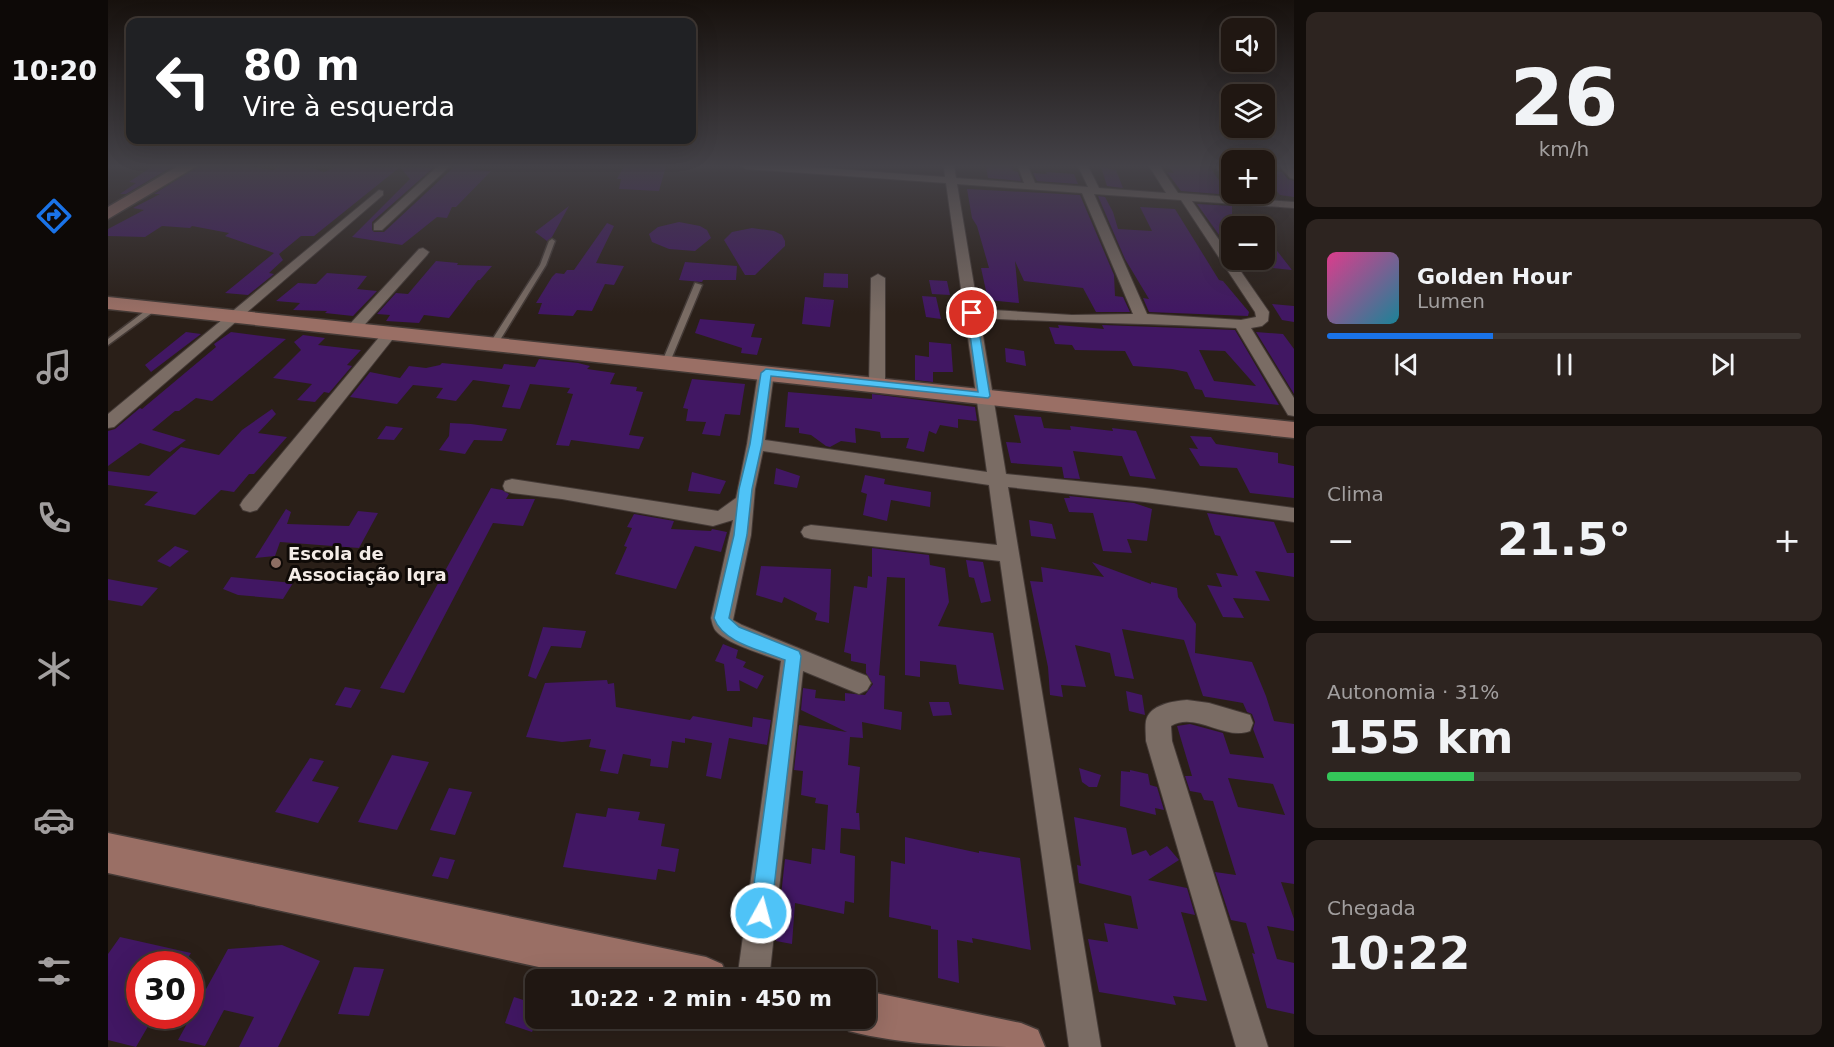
<!DOCTYPE html>
<html lang="pt">
<head>
<meta charset="utf-8">
<style>
	body { margin:0; font-family:"DejaVu Sans",sans-serif; background:#2d2420; color:#f1f3f6; height:100vh; display:flex; flex-direction:column; font-size:22px; white-space:nowrap }
	* { box-sizing:border-box; margin:0 }
	p { font-size:20px; color:#a29f9f }
	.icon { flex:none; width:33px; height:33px; fill:none; stroke:currentColor; stroke-width:2; stroke-linecap:round; stroke-linejoin:round }
	.map { position:relative; flex:1; overflow:hidden }
	.details { display:flex; flex-direction:column; gap:12px; padding:12px; background:#120d0a; width:540px }
	.details>* { flex:none }
	.top-card { position:absolute; left:18px; top:18px; width:570px; height:126px; border-radius:12px; box-shadow:0 6px 24px #0002,0 0 0 2px #3d3632; background:#202124; color:#fff; overflow:hidden }
	.controls { position:absolute; left:1113px; top:18px; display:grid; gap:12px }
	.controls a { display:grid; place-items:center; width:54px; height:54px; border-radius:12px; background:#201712; box-shadow:0 6px 24px #0002,0 0 0 2px #3d3632; font-size:30px }
	.speed { position:absolute; left:18px; top:951px; display:flex; gap:12px; font-size:30px; font-weight:700; text-align:center }
	.speed>* { display:grid; place-content:center; width:78px; height:78px; border-radius:50%; background:#201712; box-shadow:0 6px 24px #0002,0 0 0 2px #3d3632; line-height:1 }
	.speed .limit { border:9px solid #d22; background:#fff; color:#111 }
	.pin { position:absolute; display:grid; place-items:center; width:51px; height:51px; color:#fff; margin:-26px; border:3px solid #fff; border-radius:50%; box-shadow:0 2px 6px #0007 }
	.me { position:absolute; width:66px; margin:-33px; rotate:7deg; stroke-linejoin:round; filter:drop-shadow(0 0 4px #0008) }
	.turn { display:flex; align-items:center; gap:21px; height:126px; padding:0 18px; font-size:27px }
	.turn .icon { width:78px; height:78px; stroke-width:2.5 }
	.turn b { display:block; font-size:42px; line-height:51px }
	.big { font-size:45px; font-weight:700; line-height:1.1 }
	.details .card { flex:1; display:flex; flex-direction:column; justify-content:center; gap:9px; min-width:0; padding:0 21px; border-radius:12px; background:#2d2420 }
	.details .dial { align-items:center; gap:0 }
	.dial b { font-size:78px; line-height:1 }
	.song { display:flex; align-items:center; gap:18px }
	.cover { width:72px; height:72px; border-radius:9px; background:linear-gradient(135deg,hsl(330 70% 55%),hsl(190 70% 35%)) }
	.played { height:6px; border-radius:3px; background:linear-gradient(90deg,#1a73e8 35%,#3d3632 35%) }
	.keys { display:flex; justify-content:space-around; direction:ltr }
	.heat { display:flex; justify-content:space-between; align-items:center; font-size:33px; direction:ltr }
	.charge { height:9px; border-radius:4px; background:linear-gradient(90deg,#34c759 31%,#3d3632 0) }
	.trip { position:absolute; left:417px; top:969px; width:351px; height:60px; border-radius:12px; background:#201712; box-shadow:0 6px 24px #0002,0 0 0 2px #3d3632; font-weight:700; line-height:60px; text-align:center }
	main { display:flex; flex:1; min-height:0 }
	.dock { display:flex; flex-direction:column; width:108px; justify-content:space-around; align-items:center; background:#0d0907; color:#a29f9f }
	.dock .icon { width:42px; height:42px }
	.dock .current { color:#1a73e8 }
	.dock b { font-size:27px; color:#f1f3f6 }
	.map>svg:first-child { display:block }
	.building { fill:#411763; fill-rule:evenodd }
	.lines { fill:none; stroke-linecap:round; stroke-linejoin:round }
	.lane-casing { stroke:#443a36; stroke-width:3 }
	.street-casing { stroke:#443a36; stroke-width:2 }
	.secondary-casing { stroke:#443a36; stroke-width:3 }
	.lane { fill:#7a6c64; fill-rule:evenodd }
	.street { fill:#7a6c64; fill-rule:evenodd }
	.secondary { fill:#9a6f65; fill-rule:evenodd }
	.route { fill:#4fc3f7; stroke:#337fa1; stroke-width:1.5 }
	.education-dot { fill:#8d6e63; stroke:#0f0a07; stroke-width:2 }
	.labels { text-anchor:middle; dominant-baseline:central; stroke-width:6; stroke-linejoin:round; paint-order:stroke }
	.poi-label { font-size:18px; font-weight:bold; fill:#f4ece7; stroke:#0f0a07; text-anchor:start }
</style>
</head>
<body>
<main>
<nav class="dock">
<b>10:20</b>
<svg class="icon current" aria-label="directions" viewBox="0 0 24 24"><path d="M12 3l9 9-9 9-9-9zM9 14v-3h6M13 9l2 2-2 2"/></svg>
<svg class="icon" aria-label="music" viewBox="0 0 24 24"><path d="M9 18V5l10-2v13"/><circle cx="6" cy="18" r="3"/><circle cx="16" cy="16" r="3"/></svg>
<svg class="icon" aria-label="phone" viewBox="0 0 24 24"><path d="M5 4h4l2 5-3 2q2 4 5 5l2-3 5 2v4C11 20 4 13 5 4z"/></svg>
<svg class="icon" aria-label="climate" viewBox="0 0 24 24"><path d="M12 3v18M4 7l16 10M4 17L20 7"/></svg>
<svg class="icon" aria-label="car" viewBox="0 0 24 24"><path d="M5 17H2v-5l4-1 3-4h7l3 4 3 1v5h-3M9 17h6M6 11h13"/><circle cx="7" cy="17" r="2"/><circle cx="17" cy="17" r="2"/></svg>
<svg class="icon" aria-label="filters" viewBox="0 0 24 24"><path d="M4 7h16M4 17h16"/><circle cx="9" cy="7" r="2"/><circle cx="15" cy="17" r="2"/></svg>
</nav>
<div class="map">
<svg width="1186" height="1047" viewBox="0 0 1186 1047">
	<rect width="100%" height="100%" fill="#2a1f18"/>
	<path class="building" d="M45,166H65L18,194H12L28,183L21,182Z
		M91,166H138L165,170L172,166H181L200,167L216,172L229,166L325,168L264,222V230L266,232H276L347,166H367L364,170L383,171L348,207H344L339,218L329,217L294,245L244,237L302,179L292,167L206,236H193L171,254L175,260L161,273L166,274L140,295L117,293L166,253L117,236L121,233L84,226L82,228L54,226L37,237L0,236V229L36,210L25,208L52,194H46Z
		M516,166H558L551,191L511,189L513,179H509Z
		M878,166H903L905,171L910,172L913,181L880,178Z
		M1060,166H1101L1115,186H1120L1124,190V195L1073,191L1059,172L1066,173Z
		M993,167L1008,170L1015,188L999,186Z
		M1158,170L1174,172L1180,179L1186,181V197L1172,195L1159,178L1164,179Z
		M938,172L966,174L970,184L929,181L925,173L939,174Z
		M859,189L972,195L1006,275L1007,296L1015,297L1022,312H988L975,288L916,281L907,261L911,303L880,300L873,268H881L869,226L864,218Z
		M990,196L997,197L1005,212L1010,229L1044,231L1032,207L1067,209L1111,280L1115,281L1141,312L1140,316L1041,312L1035,298L1041,299L1017,259Z
		M1089,204L1124,206V226H1117L1124,236V253Z
		M461,206L444,237L439,241L427,232Z
		M571,222L592,226L599,230L603,238L587,251L561,249L544,242L541,234L550,227Z
		M499,223L506,226L488,263L516,266L506,285L497,284L484,311L469,310L465,316L430,314L434,303H428L444,277L448,273L456,274L459,270H466Z
		M644,228L666,231L674,235L677,241V246L647,275H637L616,240L624,232Z
		M1156,234L1184,270L1156,267Z
		M328,261L350,263L349,265L384,266L372,280H370L341,318L316,315L311,323L278,321L282,315L269,314L288,293L300,294Z
		M577,262L629,266L628,280H595L594,282L571,280Z
		M219,273L259,276L249,289L269,291L245,316L217,313L219,311L185,310L192,303L168,301L190,283L208,284Z
		M716,273L740,274V288L715,287Z
		M821,280L839,281L842,295L824,294Z
		M814,296L828,297L833,319L818,317Z
		M697,297L726,300L722,327L694,324Z
		M1164,304L1186,306V322L1174,320Z
		M592,319L647,324L643,337L654,338L649,355L633,353L634,348L587,333Z
		M950,325L996,329L994,325L1127,330L1171,405L1097,397L1094,390L1087,389L1079,372L1064,369L1025,366L1017,351L967,350L964,345L947,344L941,327L951,328ZM1091,350L1117,351L1148,386L1106,381Z
		M78,332L93,334L43,372L37,365Z
		M123,332L178,339L104,401L88,398L71,411H67L44,430L78,440L62,452L32,443L0,466V431L7,429L32,408L34,409L108,347L106,344Z
		M1148,332L1175,334L1186,349V394Z
		M195,335L217,338L210,345L253,350L239,365L244,366L221,393L216,392L207,402L189,400L204,384L165,378L193,350L186,342Z
		M821,342L843,344L845,372H825V382L807,380V355L821,357Z
		M897,348L916,351L918,366L898,362Z
		M431,359L470,363L482,366L479,369L507,373L502,384L529,387L528,391L535,392L521,435L536,437L531,449L463,440L461,446L448,445L465,394L459,393L462,388L422,384L412,409L394,407L402,385L365,380L348,401L328,398L335,388L305,385L289,404L242,397L262,372L292,378L301,366L318,368L332,365L334,363L394,369L396,364L427,367Z
		M584,379L637,384L632,415L617,414L612,436L594,434L598,422L578,421L580,409L575,408Z
		M680,392L764,399V394L867,407L869,421L850,419V428L832,425L828,434L821,431L816,452L798,448L801,438H773L772,432L747,428L748,443L733,441L722,447L718,446L703,435L691,433V428L677,427Z
		M164,409L168,414L150,433L179,437L146,474H141L126,492L113,490L87,515L36,505L50,492L0,485V471L41,476L73,447L111,455L134,430Z
		M906,415L933,417L936,428L963,430L962,426L1005,431L1004,428L1028,431L1048,479L1022,476L1014,456H1012L965,451L972,479L956,478L954,467L903,463L898,442L913,443Z
		M342,423L363,424L399,429L394,441L366,440L357,454L331,450L341,436Z
		M278,426L295,428L286,440L269,439Z
		M1082,436L1103,437L1108,444L1170,453V463L1186,466V498L1142,493L1129,468L1092,466L1081,448L1090,449Z
		M668,468L692,476L689,488L666,484Z
		M584,472L618,481L612,494L580,491Z
		M757,475L777,479L776,484L823,492L822,507L783,500L779,521L755,515L759,494L753,492Z
		M383,488L394,490L401,494L398,499H427L415,526L385,523L296,693L272,688Z
		M961,496L1026,503L1044,509L1039,541L1019,539L1024,553L995,551L985,513L961,512L956,498H962Z
		M178,509L183,512L179,524L241,526L250,511L270,513L251,548L172,542L167,556L147,558Z
		M1099,513L1166,522L1179,553H1186V577L1147,571L1162,601L1125,598L1136,618L1115,617L1099,585L1114,587L1108,573L1130,576L1112,536L1107,535Z
		M526,514L566,521L563,529L603,531L604,529L619,532L613,552L587,546L568,589L507,574L519,547L516,546L524,528L519,527Z
		M921,520L944,524L948,539L923,536Z
		M67,546L81,551L62,567L49,561Z
		M764,548L821,555L822,565L837,568L841,602L830,626L885,633L896,690L851,684L848,665L812,661V677L797,675V578L779,577L771,675L777,676L776,709L794,712L793,730L754,722L755,738L742,737L740,765L752,767L748,813H751L752,830L733,828L732,853L747,856L746,903L737,901L736,914L687,903L684,944L668,941L677,859L703,864L704,848L717,850L720,805L707,803L708,798L693,795L695,771L686,770L691,725L739,732L693,710L695,688L708,690L707,698L737,701V693L757,695L765,684L758,673V664L743,661V654L736,652L746,586L759,588L760,576L764,577Z
		M858,560L875,562L883,601L873,603L866,578L861,577Z
		M984,562L1043,584V582L1069,588L1070,597L1088,624L1087,653L1144,662L1158,696L1166,721L1186,724V884L1173,882L1186,919V931L1159,926L1169,959L1186,963V1014L1159,1008L1144,953L1147,954L1138,923L1123,920L1107,872L1128,875L1105,801L1096,800L1093,793L1082,791L1077,776H1084L1069,726L1082,724L1115,733L1122,754L1156,758L1145,729L1147,722L1144,714L1139,712L1135,703L1095,696L1076,640L1014,629L1026,679L1007,676L1002,653L967,645L978,687L953,685L955,697L942,695L940,667L922,581L935,582L933,567L996,577ZM1120,778L1165,784L1177,815L1130,807Z
		M653,566L723,569L721,623L707,620L709,613L676,597L674,603L648,595Z
		M123,577L185,583L175,599L130,595L115,589Z
		M0,579L26,584L50,588L34,606L0,600Z
		M435,627L478,631L473,648L443,646L428,679L420,676Z
		M615,644L630,650L628,658L638,662L635,667L656,676L649,689L631,680L632,691H619L616,664L607,661Z
		M499,680L500,684L506,683L508,707L582,720L585,716L644,727L645,717L663,720L659,745L621,738L613,779L598,776L604,743L577,738V743L564,741L560,768L542,766L543,759L515,754L510,774L492,771L498,750L481,747L483,739L454,742L418,737L437,683Z
		M237,687L253,690L243,708L227,705Z
		M1018,691L1034,695L1037,715L1021,711Z
		M821,702H841L844,715L825,716Z
		M284,755L321,762L289,830L250,822Z
		M202,758L216,761L204,781L231,787L210,823L167,812Z
		M971,768L993,775L989,787H981L974,782Z
		M1022,770L1040,774L1042,785L1049,787L1056,810L1047,808L1048,815L1012,806L1013,771L1022,772Z
		M341,788L364,792L347,835L322,830Z
		M500,808L532,812L530,820L557,824L553,846L571,849L567,872L550,869L548,880L455,867L468,813L498,817Z
		M966,817L1018,828L1024,855L1038,850L1042,856L1059,846L1071,860L1040,880L1079,888L1087,915L1073,912L1099,1001L1065,996L1068,1005L991,992L980,939L1000,942L996,923L1030,929L1023,896L971,883L969,865L973,866Z
		M797,837L871,853V851L912,858L923,950L864,938L865,943L849,940L851,983L830,978V930L823,929V926L781,917L783,861L797,864Z
		M332,857L347,860L340,879L324,876Z
		M12,937L83,953L76,964H32V1016H46L28,1047L0,1040V954Z
		M174,945L212,961L170,1047H131L146,1017L116,1010L97,1046L70,1040L120,949Z
		M246,967L276,969L261,1016L230,1014Z
		M406,997L428,1004V1023L424,1032L397,1023Z"/>
	<g class="lines">
		<g class="lane-casing">
			<path id="lane" d="M444,239L447,241L438,265L389,345H383L382,343L432,265L441,241Z
				M587,283L594,285L562,362L561,364H555L554,362Z
				M45,305L52,307L0,345V339Z"/>
		</g>
		<g class="street-casing">
			<path id="street" d="M330,166H342L274,230H266V224Z
				M633,166H689L837,177L836,166H846L848,178L916,183L910,166H920L927,183L980,187L970,166H980L991,188L1058,193L1041,166H1052L1070,193L1186,202V208L1084,201L1161,312L1160,321L1154,326L1143,328L1186,398V416L1180,415L1128,328C1043,323 957,323 872,318L898,474L1037,488L1186,508V522L1037,502L900,487L993,1047H961L892,561L703,539L696,537L693,532L696,527L703,525L889,545L881,485L655,451L647,489L643,535L625,620L634,625L759,676L763,683L759,690L751,694L695,671L661,980H629L673,661C657,655 619,644 608,631C605,628 604,622 603,618L625,520L605,526L454,499L404,493L397,491L395,486L397,481L404,479L610,511L628,498L639,444L650,373L658,368L666,373L657,440L879,472L838,183L638,169ZM849,184L974,193L1025,314L964,315L870,309ZM986,194L1073,200L1147,312L1148,317L1133,320L1039,314Z
				M1107,166H1118L1124,173V184L1120,183Z
				M1172,166H1183L1186,170V179L1182,178Z
				M271,190L275,191V195L6,427L0,428V414Z
				M315,248L321,252L319,255L251,331H241L239,328L241,325L311,249Z
				M770,274L777,278V384L769,389L761,384L763,278Z
				M283,328L290,332L288,335L149,510L142,512L135,510L132,505L135,500L278,329Z
				M1079,700L1101,703L1142,715L1145,723L1142,731C1117,741 1087,711 1063,726L1064,741L1160,1047H1128L1038,741C1038,735 1037,727 1038,721C1041,705 1065,701 1079,700Z"/>
		</g>
		<g class="secondary-casing">
			<path id="secondary" d="M70,166H89L0,219V207Z
				M0,297L1186,422V438L0,309Z
				M0,833L598,957L614,964L621,980H490L0,873Z
				M758,991L913,1023L930,1030L937,1047C872,1047 802,1047 741,1031L736,1018H758Z"/>
		</g>
		<use href="#lane" class="lane"/>
		<use href="#street" class="street"/>
		<use href="#secondary" class="secondary"/>
	</g>
	<linearGradient id="sky" x2="0" y2="1"><stop stop-color="#17110d"/><stop offset="0.53" stop-color="#444248"/><stop offset="1" stop-color="#444248" stop-opacity="0"/></linearGradient>
	<rect width="1186" height="313" fill="url(#sky)"/>
	<path class="route" d="M864,310L868,313L882,396L880,398L663,376L654,444L644,489L639,535L621,618L631,627L691,651L693,656L663,913L660,921L653,924L646,921L642,913L677,660C653,650 615,643 606,618L626,535L631,489L642,444L653,373L658,369L870,392L859,313Z"/>
	<circle class="education-dot" cx="168" cy="563" r="6"/>
	<g class="labels">
		<g class="poi-label">
			<text x="180" y="553">Escola de<tspan x="180" dy="21">Associação Iqra</tspan></text>
		</g>
	</g>
</svg>
<div class="controls">
<a><svg class="icon" aria-label="sound" viewBox="0 0 24 24"><path d="M4 9h4l5-4v14l-5-4H4zM17 9q2 3 0 6"/></svg></a>
<a><svg class="icon" aria-label="layers" viewBox="0 0 24 24"><path d="M12 4l9 5-9 5-9-5zM3 14l9 5 9-5"/></svg></a>
<a>+</a>
<a>−</a>
</div>
<div class="speed"><div class="limit">30</div></div>
<div class="pin" style="left:864px;top:313px;background:#d93025"><svg class="icon" aria-label="arrive" viewBox="0 0 24 24"><path d="M6 21V4h12l-3 4 3 4H6"/></svg></div>
<svg class="me" style="left:653px;top:913px" viewBox="-20 -20 40 40"><circle r="17" fill="#4fc3f7" stroke="#fff" stroke-width="3"/><path d="M0-11L8 9 0 5-8 9z" fill="#fff"/></svg>
<div class="trip">10:22 · 2 min · 450 m</div>
<div class="top-card">
<div class="turn"><svg class="icon" aria-label="left" viewBox="0 0 24 24"><path d="M17 20v-9H6M10 6l-5 5 5 5"/></svg><div><b>80 m</b>Vire à esquerda</div></div>
</div>
</div>
<section class="details">
<div class="card dial"><b>26</b><p>km/h</p></div>
<div class="card">
<div class="song"><i class="cover"></i><div><b>Golden Hour</b><p>Lumen</p></div></div>
<div class="played"></div>
<div class="keys"><svg class="icon" aria-label="previous" viewBox="0 0 24 24"><path d="M18 5L8 12l10 7zM5 5v14"/></svg><svg class="icon" aria-label="pause" viewBox="0 0 24 24"><path d="M8 5v14M16 5v14"/></svg><svg class="icon" aria-label="next" viewBox="0 0 24 24"><path d="M6 5l10 7-10 7zM19 5v14"/></svg></div>
</div>
<div class="card"><p>Clima</p>
<div class="heat"><a>−</a><b class="big">21.5°</b><a>+</a></div>
</div>
<div class="card"><p>Autonomia · 31%</p><b class="big">155 km</b><div class="charge"></div></div>
<div class="card"><p>Chegada</p><b class="big">10:22</b></div>
</section>
</main>
</body>
</html>
